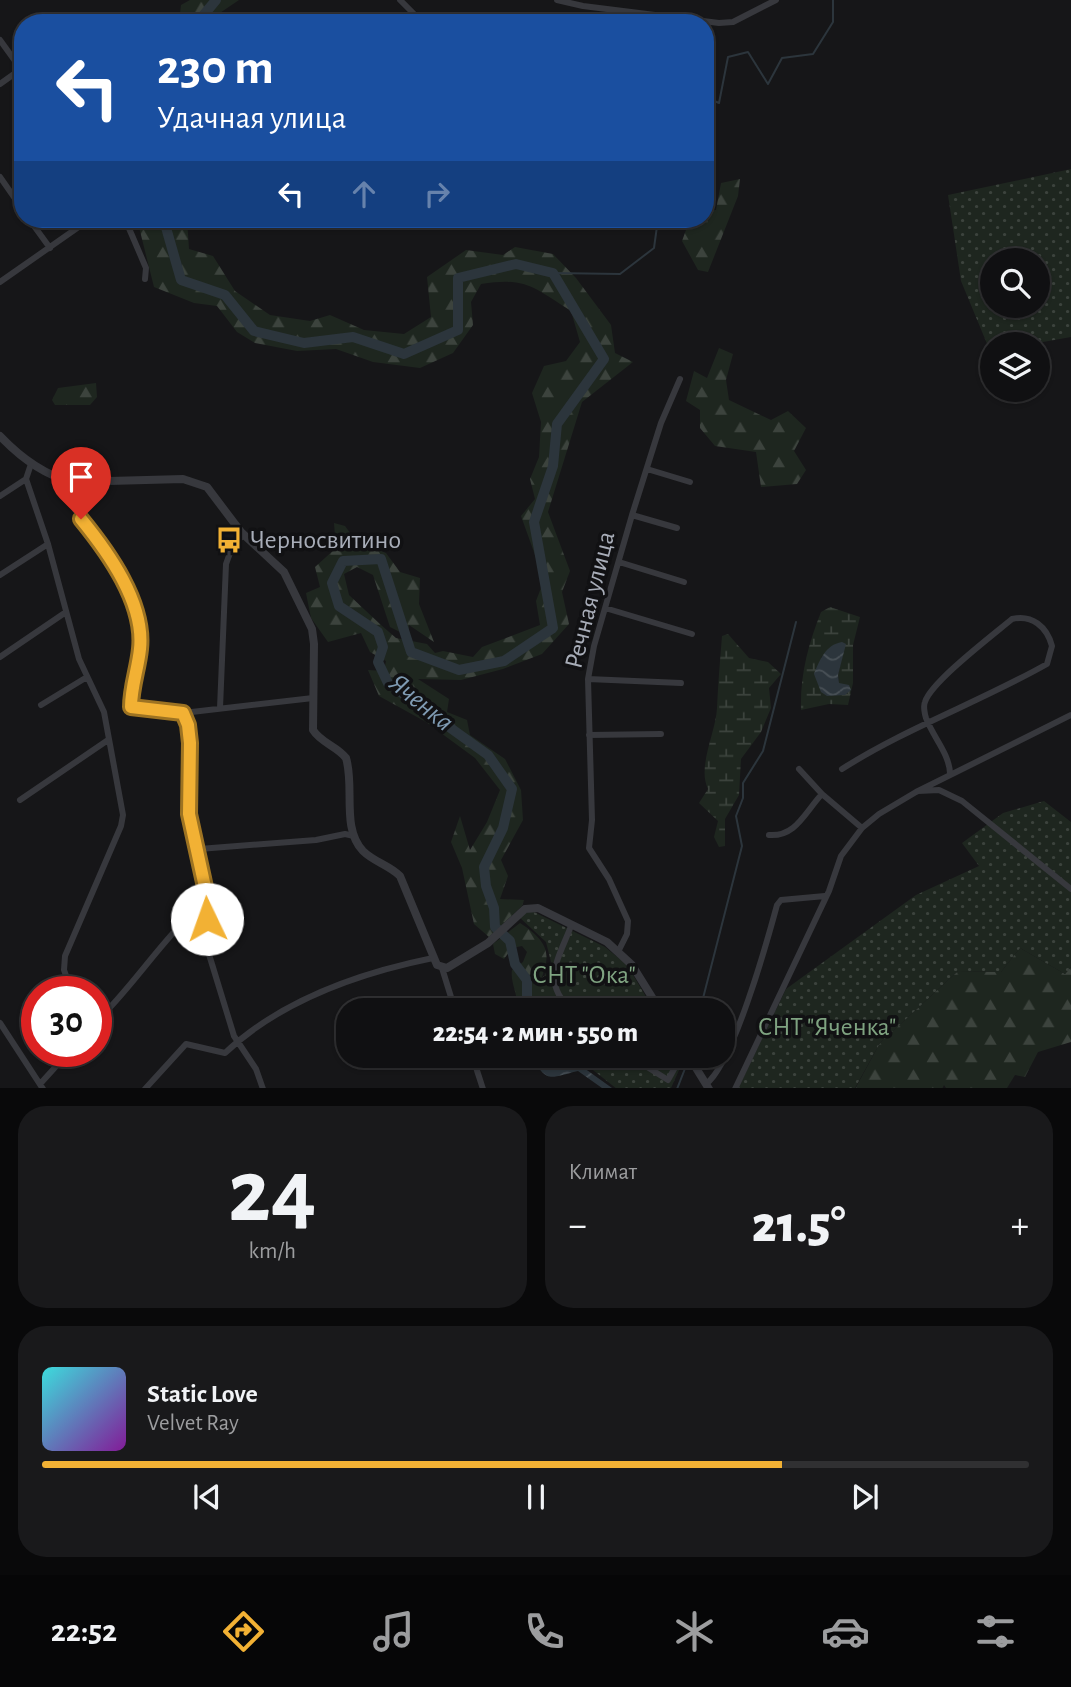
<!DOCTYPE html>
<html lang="ru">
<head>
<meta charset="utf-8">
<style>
	body { margin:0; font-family:"Alegreya Sans",sans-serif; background:#19191b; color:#f1f3f6; height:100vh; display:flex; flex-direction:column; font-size:26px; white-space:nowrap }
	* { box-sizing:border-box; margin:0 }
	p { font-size:23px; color:#9c9d9f }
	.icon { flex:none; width:38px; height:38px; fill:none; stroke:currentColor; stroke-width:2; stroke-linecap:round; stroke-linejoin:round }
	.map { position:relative; height:1088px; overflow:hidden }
	.sheet { display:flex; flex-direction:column; gap:18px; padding:18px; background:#09090a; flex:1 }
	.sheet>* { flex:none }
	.banner { position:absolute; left:14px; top:14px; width:700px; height:214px; border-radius:28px; box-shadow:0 2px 5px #0004,0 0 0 2px #303032; background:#1a4fa0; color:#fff; overflow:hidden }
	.fabs { position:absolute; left:980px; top:248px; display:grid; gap:14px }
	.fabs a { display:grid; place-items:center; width:70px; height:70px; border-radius:50%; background:#101012; box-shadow:0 2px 5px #0004,0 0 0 2px #303032; font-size:35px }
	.speed { position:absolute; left:21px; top:976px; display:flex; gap:14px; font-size:35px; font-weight:700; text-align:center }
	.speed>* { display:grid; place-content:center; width:91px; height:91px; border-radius:50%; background:#101012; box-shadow:0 2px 5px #0004,0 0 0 2px #303032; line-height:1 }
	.speed .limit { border:10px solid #d22; background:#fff; color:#111 }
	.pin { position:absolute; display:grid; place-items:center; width:60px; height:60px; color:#fff; margin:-72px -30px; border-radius:50% 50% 50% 0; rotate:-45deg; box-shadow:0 0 7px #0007 }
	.pin .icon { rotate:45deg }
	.me { position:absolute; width:77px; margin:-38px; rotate:357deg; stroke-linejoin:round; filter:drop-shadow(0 0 5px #0008) }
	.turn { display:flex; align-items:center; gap:24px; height:147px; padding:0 28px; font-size:32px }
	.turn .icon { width:91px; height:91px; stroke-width:2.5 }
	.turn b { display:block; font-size:49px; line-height:60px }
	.lanes { display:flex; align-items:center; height:66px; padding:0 28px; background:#0003; justify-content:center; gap:35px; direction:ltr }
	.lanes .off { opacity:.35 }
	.big { font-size:52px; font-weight:800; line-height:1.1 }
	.sheet .tile { flex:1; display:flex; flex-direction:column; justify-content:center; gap:10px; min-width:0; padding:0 24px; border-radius:28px; background:#19191b }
	.sheet .dial { align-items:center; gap:0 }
	.dial b { font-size:91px; line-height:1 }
	.song { display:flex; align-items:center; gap:21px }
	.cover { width:84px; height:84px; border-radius:10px; background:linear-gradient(135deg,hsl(180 70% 55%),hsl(290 70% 35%)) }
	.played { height:7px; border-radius:4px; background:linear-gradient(90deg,#f2b134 75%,#303032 75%) }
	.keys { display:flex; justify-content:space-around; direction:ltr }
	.heat { display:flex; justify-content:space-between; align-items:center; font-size:38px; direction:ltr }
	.sheet .tiles { flex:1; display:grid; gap:18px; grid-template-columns:1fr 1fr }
	.tile:last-child { grid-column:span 2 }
	.trip { position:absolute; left:336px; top:998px; width:399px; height:70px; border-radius:28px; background:#101012; box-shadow:0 2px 5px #0004,0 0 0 2px #303032; font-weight:800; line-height:70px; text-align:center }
	.tabs { display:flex; height:112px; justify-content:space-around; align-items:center; background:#060607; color:#9c9d9f }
	.tabs .icon { width:49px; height:49px }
	.tabs .current { color:#f2b134 }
	.tabs b { font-size:32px; color:#f1f3f6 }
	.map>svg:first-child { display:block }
	.forest { fill:url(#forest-firs) }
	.wetland { fill:url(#wetland-marsh); fill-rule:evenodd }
	.garden { fill:url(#garden-dots); fill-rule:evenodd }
	.water { fill:url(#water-waves) }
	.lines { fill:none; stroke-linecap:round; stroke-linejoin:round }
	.stream { stroke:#2c353c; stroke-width:2 }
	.river { stroke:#2c353c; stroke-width:10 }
	.minor { stroke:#37383d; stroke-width:6 }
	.tertiary { stroke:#37383d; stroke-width:8 }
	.route-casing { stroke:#9d7322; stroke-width:18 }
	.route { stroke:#f2b134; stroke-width:12 }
	.labels { text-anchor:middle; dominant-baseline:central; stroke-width:7; stroke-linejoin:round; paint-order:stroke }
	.poi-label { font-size:26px; fill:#a8adb8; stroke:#111113; text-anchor:start }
	.street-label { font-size:26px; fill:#a8adb8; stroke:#111113 }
	.park-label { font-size:26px; fill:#7fa381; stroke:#111113 }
	.water-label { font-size:28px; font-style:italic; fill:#7f9bb3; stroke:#111113 }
</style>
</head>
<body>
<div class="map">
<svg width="1071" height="1089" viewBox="0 0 1071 1089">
	<defs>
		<pattern id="forest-firs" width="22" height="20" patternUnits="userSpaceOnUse" patternTransform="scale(1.75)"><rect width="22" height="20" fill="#1e261f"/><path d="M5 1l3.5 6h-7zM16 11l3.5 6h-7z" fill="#3c433d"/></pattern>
		<pattern id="wetland-marsh" width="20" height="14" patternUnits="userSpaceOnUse" patternTransform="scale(1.75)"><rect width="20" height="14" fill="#1e261f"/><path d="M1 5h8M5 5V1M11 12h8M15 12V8" fill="none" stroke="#3c433d"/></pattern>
		<pattern id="garden-dots" width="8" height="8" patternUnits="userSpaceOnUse" patternTransform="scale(1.75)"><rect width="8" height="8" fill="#1e261f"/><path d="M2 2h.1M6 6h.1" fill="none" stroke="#3c433d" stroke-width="1.8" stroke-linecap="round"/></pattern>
		<pattern id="water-waves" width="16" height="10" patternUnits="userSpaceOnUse" patternTransform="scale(1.75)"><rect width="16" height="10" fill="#2c353c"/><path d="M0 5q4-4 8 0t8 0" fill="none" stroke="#485056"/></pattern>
	</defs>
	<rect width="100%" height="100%" fill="#161618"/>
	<path class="forest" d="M190,0H239L205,23H179L181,5Z
		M740,179L738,196L708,272L698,270L682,241L690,219H705V210H716L721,183Z
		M137,219H187L189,249L213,256L235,291L270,315L310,321L330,315L364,330L404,334L431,317L427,277L466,250L503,255L515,247L553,254L576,278L611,325L615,353L633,362L582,402L548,512L570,571L562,592L569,624L542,654L503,669L461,680L418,679L449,699L447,712L467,720L470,735L505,759L521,790L523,820L501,860L508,876L500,899L524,900L522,906L489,937L474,924L462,868L451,842L460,816L470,850L487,822L500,790L475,758L426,722L379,696L368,670L384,671L386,661L370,652L361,633L328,642L311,618L306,593L320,587L315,567L336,548L334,523L345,526L356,541L386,553L400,572L420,578L419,604L434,642L409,625L408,636L390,627L373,575L357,567L344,574L349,595L381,625L396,638L427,644L435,653L443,651L473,657L482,647L540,625L536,601L544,580L521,516L535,499L530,479L539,457L541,422L532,393L544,366L566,361L580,342L571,311C533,287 526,277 481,284L471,302L473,325L453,353L420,368L373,362L336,349L297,351L255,343L237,332L217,306L194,303L154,287Z
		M719,348L733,354L726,380L729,400L771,420L788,411L806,428L794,451L806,470L797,484L761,487L756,452L715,446L700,428V410L686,401L694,371L707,378Z
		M96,383L97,397L90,405H55L52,400L58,388Z
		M520,923C572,956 530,973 539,1010H531L525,983L523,1010H516C520,996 510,985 512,970L523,962L527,952L522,946L512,948L504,959L495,954L493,944Z
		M1020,948L1065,974L1071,967V1042L1038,1052L1025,1077L1015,1075L1007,1088H946L944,1085L942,1089H855L880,1043L958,971L1001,972Z"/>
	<path class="wetland" d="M830,607L860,617L853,645V683L848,705L829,704L801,710C800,675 808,645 821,612ZM844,649L838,675L839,683L821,657Z
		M728,634L749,658L768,662L781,674L769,688L771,708L761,732L741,759L739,795L725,819V846L719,847L714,837L718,821L699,803L708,789C697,767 716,732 717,708C718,684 720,661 722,636Z"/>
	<path class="garden" d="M1071,169V337L1026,345H992L990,351L961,281L948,195ZM992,261H1038V306H992Z
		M1044,801L1071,822V967L1065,974L1020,948L1001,972L958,971L880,1043L855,1088L738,1089L786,989L916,895L979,866L962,843L1003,813Z
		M532,911L605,947L627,965L654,1010H539L533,986L545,975L551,962L546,942L518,916Z
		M574,1055H682L684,1059L671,1088L617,1089Z"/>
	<path class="water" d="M842,642L846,644L838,675L839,683L849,685L851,690L845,695L827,696L821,692L814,674C820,660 825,645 842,642Z
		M530,1055H539L548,1065L577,1063L612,1088H602L578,1071C548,1078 548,1084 530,1055Z"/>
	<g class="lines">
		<path class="stream" d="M705,97L719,103L728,57L748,52L768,84L782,58L813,54L833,22V0
			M553,273L620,274L654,248L658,219
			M700,1010L742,846L736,816L743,798V783L763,751L796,622
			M677,1089L686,1066"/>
		<path class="river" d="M197,23L216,0
			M169,219L165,224L181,280L225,295L254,331L304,343L353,337L404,354L458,330V278L516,264L553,273L604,359L557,424L553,466L534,522L553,628L504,661L459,670L411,652L381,559L343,561L332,583L339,606L378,632L383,647L378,662L388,683L488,755L512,789L503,828L484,867L486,886L494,908L495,927L510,941L515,964L527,980V1010"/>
		<path class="minor" d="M400,0L423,23
			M557,0L583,6L719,23L733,22L776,0
			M0,40L23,72
			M0,84L21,69
			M0,177L23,210
			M29,219L50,248
			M125,219L146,268L145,279
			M0,282L90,219
			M31,464L26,479L48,544L79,659L104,712L123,815L121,826L65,956L64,970L72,992
			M647,469L690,482
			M56,478C80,528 130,569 140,627C145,654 131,681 131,707L183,713L188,725L190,743L189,814L210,910L204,938L234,1036L256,1069L263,1089
			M0,496L26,479
			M632,515L677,528
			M619,562L684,582
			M0,575L48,544
			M605,608L692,634
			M0,657L66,612
			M588,679L681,683
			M41,705L87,677
			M220,708L226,564L234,542L245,535
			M183,713L313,698
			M589,735L661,734
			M799,769L822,794L862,828
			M842,769C906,728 980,702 1047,664L1052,646C1047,627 1032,614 1012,619C993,635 931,682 925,702C923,706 925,715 926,718C933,737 949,753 950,773
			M918,791L939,790L962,801L1071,889
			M20,800L108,740
			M769,835C796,837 805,812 822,794
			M199,849L316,840L345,834L354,836
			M571,926C559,958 540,983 572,1010
			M618,952L627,934L628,921L609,879L589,848L592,820L588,679L594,646L632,515L661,423L680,379
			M442,968L455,1010
			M96,1022C125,994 147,962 174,932
			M0,1023L43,1089
			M472,1055L483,1089
			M628,1055L668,1080L682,1055
			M40,1084L69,1052
			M706,1084C733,1064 767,942 777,905L781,900L825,896
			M145,1089L186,1044L225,1053C280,1001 359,973 433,958
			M735,1089L829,891L841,856L862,828L879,814L916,792L1071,715"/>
		<path class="tertiary" d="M0,436C20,457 44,475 72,482L183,479L207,487L241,532L284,572L312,629L314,644L313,730C321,743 337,746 346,758C355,787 341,828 363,851C374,862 389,865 400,876L437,965L447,968L488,943L525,909L538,908L607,942L632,965L660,1010
			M688,1055L709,1089"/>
	</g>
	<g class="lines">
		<g class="route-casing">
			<path id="route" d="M81,519C108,552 145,603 140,649C138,669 131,687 131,707L183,713L188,725L190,743L189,814L210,910L207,919"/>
		</g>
		<use href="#route" class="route"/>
	</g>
	<defs>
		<g id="bus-bare" transform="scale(2.1)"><path d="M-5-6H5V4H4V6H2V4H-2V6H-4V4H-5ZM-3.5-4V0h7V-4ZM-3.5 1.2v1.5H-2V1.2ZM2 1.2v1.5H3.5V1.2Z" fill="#f2b134" stroke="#111113" stroke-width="2.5" paint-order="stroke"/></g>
	</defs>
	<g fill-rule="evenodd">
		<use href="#bus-bare" x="229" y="540"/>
	</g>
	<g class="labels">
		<g class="poi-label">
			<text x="250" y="540">Черносвитино</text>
		</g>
		<g class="street-label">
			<text transform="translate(590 600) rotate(-76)">Речная улица</text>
		</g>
		<g class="park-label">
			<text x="584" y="975">СНТ "Ока"</text>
			<text x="827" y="1027">СНТ "Яченка"</text>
		</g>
		<g class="water-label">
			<text transform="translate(421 703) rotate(39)">Яченка</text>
		</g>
	</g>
</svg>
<div class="fabs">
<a><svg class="icon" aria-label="search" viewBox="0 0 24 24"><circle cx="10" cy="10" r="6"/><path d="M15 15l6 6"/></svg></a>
<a><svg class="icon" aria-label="layers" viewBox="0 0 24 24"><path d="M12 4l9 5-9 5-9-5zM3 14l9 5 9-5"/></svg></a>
</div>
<div class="speed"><div class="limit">30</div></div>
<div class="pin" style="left:81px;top:519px;background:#d93025"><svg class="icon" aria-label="arrive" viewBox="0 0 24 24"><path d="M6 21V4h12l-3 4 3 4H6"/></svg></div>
<svg class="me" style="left:207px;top:919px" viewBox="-20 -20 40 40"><circle r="19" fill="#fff"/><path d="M0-13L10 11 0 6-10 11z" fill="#f2b134"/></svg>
<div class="trip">22:54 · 2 мин · 550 m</div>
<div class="banner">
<div class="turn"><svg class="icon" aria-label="left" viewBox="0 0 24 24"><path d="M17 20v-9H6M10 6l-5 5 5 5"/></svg><div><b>230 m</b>Удачная улица</div></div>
<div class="lanes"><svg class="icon" aria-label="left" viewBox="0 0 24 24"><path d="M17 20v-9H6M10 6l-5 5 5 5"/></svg><svg class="icon off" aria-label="ahead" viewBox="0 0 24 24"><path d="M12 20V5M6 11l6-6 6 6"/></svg><svg class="icon off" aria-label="right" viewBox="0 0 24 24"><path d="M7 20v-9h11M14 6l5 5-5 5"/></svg></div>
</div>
</div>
<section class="sheet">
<div class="tiles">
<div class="tile dial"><b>24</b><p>km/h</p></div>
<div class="tile"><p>Климат</p>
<div class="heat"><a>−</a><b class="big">21.5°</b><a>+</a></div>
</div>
<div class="tile">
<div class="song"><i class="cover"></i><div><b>Static Love</b><p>Velvet Ray</p></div></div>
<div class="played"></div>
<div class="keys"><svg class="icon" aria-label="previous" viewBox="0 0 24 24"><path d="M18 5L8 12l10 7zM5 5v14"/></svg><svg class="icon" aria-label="pause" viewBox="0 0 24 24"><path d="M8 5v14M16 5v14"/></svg><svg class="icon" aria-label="next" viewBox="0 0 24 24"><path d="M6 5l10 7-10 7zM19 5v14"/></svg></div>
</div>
</div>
</section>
<nav class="tabs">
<b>22:52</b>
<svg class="icon current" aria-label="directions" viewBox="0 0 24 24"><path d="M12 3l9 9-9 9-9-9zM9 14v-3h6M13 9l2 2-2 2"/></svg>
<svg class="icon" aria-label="music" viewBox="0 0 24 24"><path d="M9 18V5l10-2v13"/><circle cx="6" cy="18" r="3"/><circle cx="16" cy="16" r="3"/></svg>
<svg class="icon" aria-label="phone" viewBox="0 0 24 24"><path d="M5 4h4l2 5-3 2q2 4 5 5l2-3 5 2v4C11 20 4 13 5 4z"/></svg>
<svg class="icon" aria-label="climate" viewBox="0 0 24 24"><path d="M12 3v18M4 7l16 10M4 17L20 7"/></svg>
<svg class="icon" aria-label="car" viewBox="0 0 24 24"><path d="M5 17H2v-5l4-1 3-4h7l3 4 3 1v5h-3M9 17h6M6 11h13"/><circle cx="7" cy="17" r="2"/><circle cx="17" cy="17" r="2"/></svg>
<svg class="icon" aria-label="filters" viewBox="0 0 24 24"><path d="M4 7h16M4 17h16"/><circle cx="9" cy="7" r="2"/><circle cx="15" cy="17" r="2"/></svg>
</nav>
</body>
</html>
